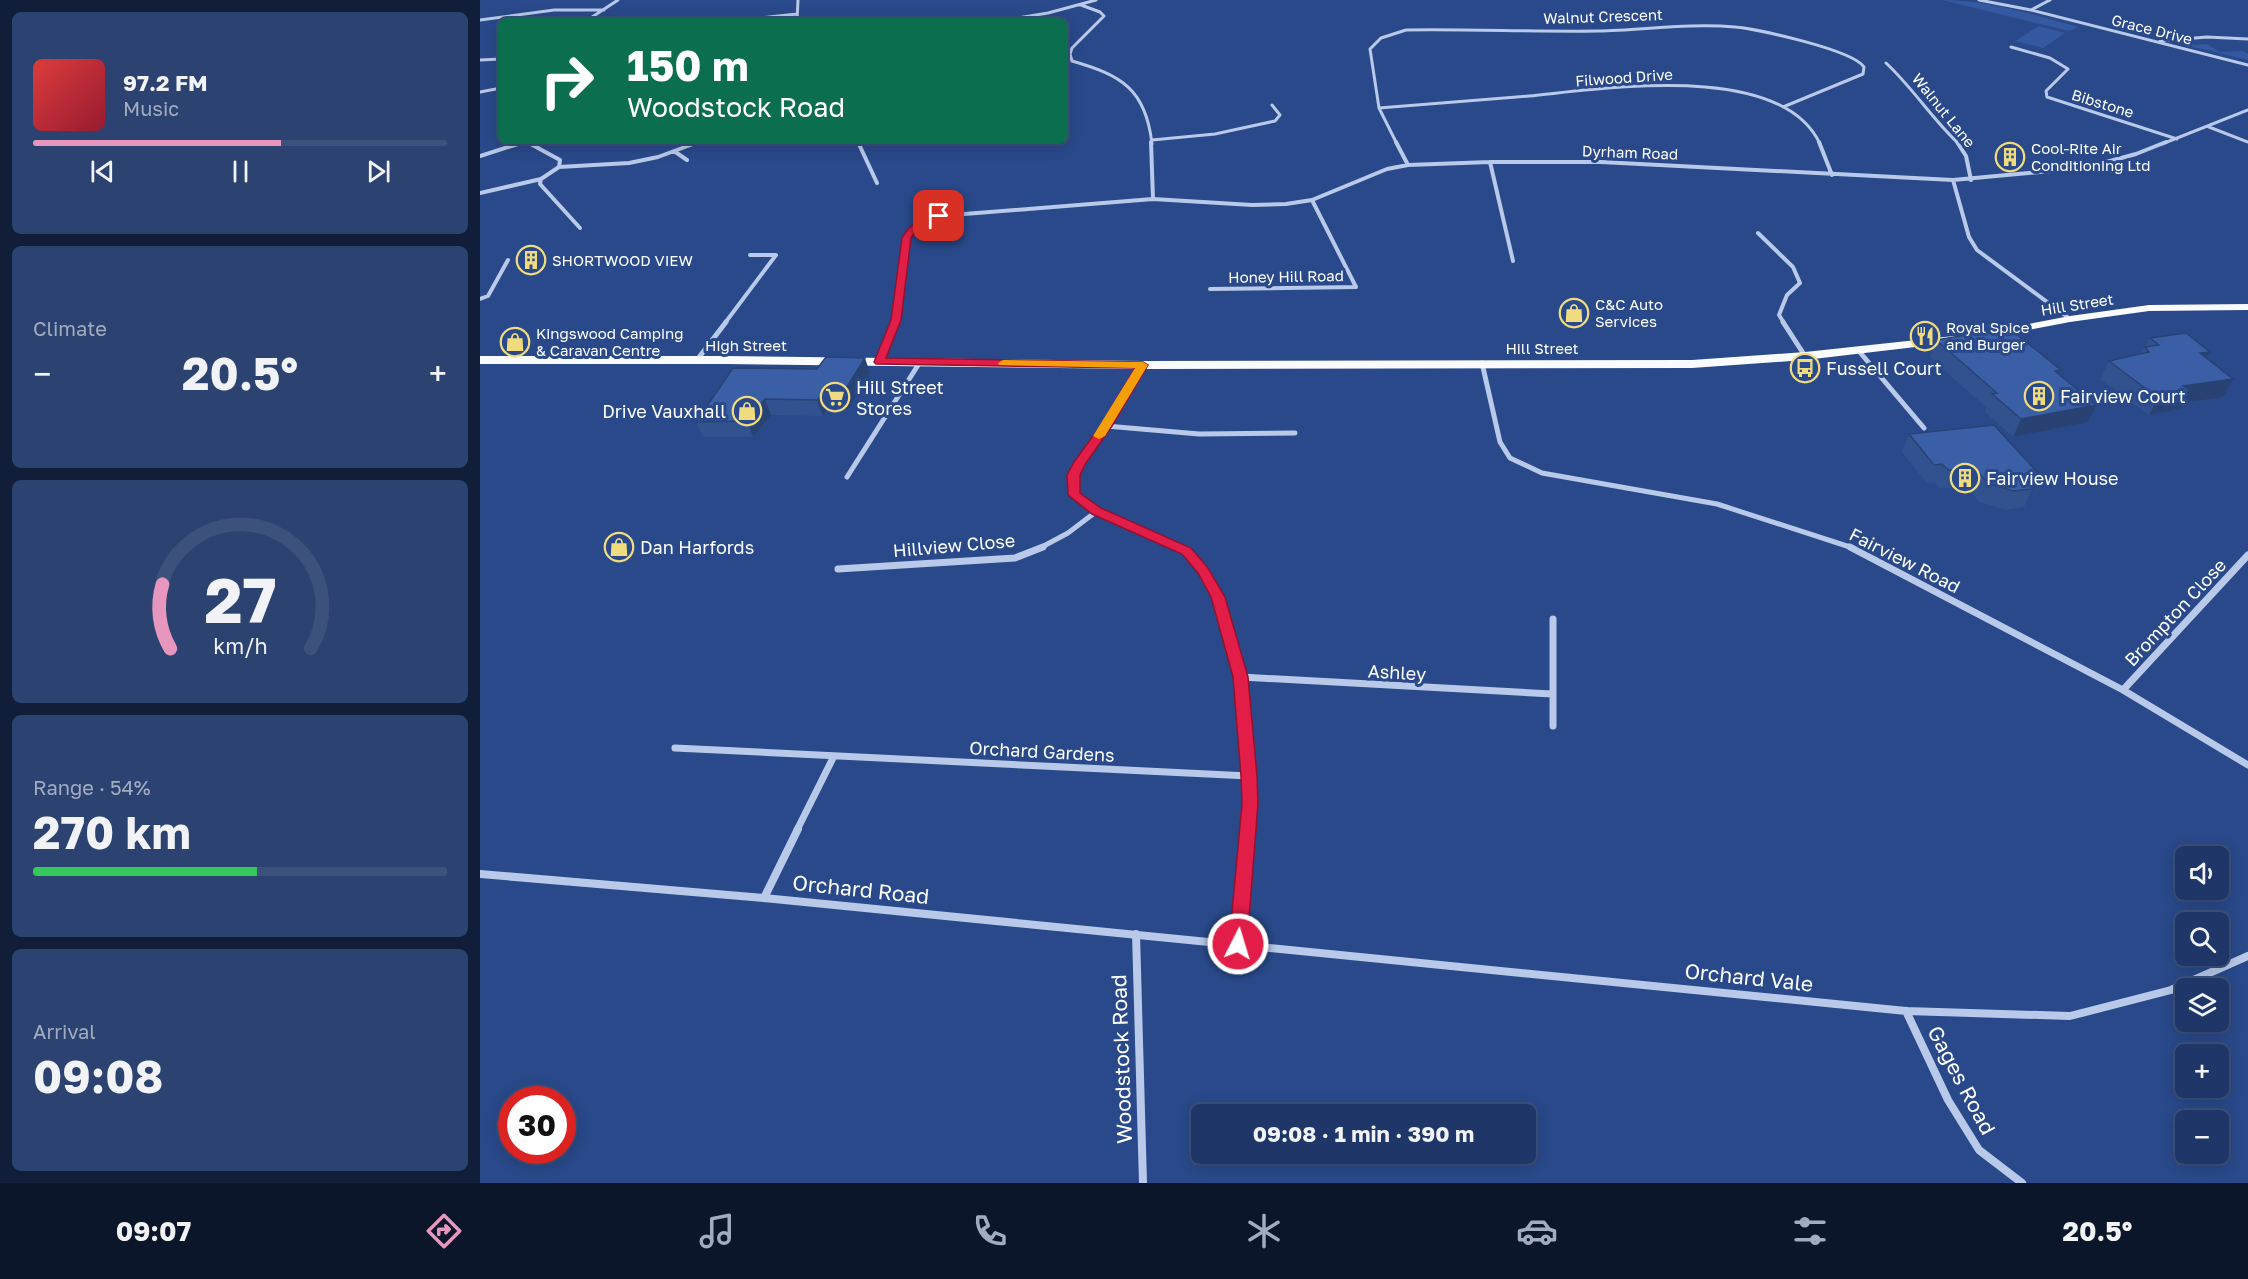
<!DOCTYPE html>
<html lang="en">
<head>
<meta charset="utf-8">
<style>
	body { margin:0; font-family:"Golos Text",sans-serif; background:#2c4271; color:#f1f3f6; height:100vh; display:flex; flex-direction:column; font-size:22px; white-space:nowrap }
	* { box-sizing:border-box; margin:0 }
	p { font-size:20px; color:#a1acc0 }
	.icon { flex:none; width:33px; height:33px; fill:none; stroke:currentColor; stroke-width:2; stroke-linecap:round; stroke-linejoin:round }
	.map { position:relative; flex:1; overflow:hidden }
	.side { display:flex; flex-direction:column; gap:12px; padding:12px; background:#111e39; width:480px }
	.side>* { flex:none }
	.guide { position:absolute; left:18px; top:18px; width:570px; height:126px; border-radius:9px; box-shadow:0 3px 15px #0003,0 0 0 2px #3c517c; background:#0b6e4f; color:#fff; overflow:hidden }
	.buttons { position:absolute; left:1695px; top:846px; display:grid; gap:12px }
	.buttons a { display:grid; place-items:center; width:54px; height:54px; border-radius:9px; background:#1f3768; box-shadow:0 3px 15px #0003,0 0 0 2px #3c517c; font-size:30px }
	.speed { position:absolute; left:18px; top:1086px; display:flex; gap:12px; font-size:30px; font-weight:700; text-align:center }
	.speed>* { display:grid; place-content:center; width:78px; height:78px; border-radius:50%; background:#1f3768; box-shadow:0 3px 15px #0003,0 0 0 2px #3c517c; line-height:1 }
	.speed .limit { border:9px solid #d22; background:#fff; color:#111 }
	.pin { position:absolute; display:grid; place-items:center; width:51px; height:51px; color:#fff; margin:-26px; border-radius:12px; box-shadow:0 3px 9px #0006 }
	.me { position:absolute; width:66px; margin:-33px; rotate:5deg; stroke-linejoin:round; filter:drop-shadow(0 0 4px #0008) }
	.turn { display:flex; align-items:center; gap:21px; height:126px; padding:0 30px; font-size:27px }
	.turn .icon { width:78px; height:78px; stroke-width:2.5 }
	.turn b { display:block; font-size:42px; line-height:51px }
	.big { font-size:45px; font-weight:700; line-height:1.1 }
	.side .card { flex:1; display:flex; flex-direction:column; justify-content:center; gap:9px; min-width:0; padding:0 21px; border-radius:9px; background:#2c4271 }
	.side .dial { align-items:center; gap:0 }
	.dial svg { height:156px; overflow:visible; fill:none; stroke:#3c517c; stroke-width:7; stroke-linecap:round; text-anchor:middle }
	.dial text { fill:#f1f3f6; stroke:none }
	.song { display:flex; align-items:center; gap:18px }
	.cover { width:72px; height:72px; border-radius:9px; background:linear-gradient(135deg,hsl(0 70% 55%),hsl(350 70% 35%)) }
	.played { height:6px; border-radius:3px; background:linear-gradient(90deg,#e797bd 60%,#3c517c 60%) }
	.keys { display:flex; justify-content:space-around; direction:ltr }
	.heat { display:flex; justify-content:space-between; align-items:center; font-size:33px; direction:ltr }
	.charge { height:9px; border-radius:4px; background:linear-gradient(90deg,#34c759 54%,#3c517c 0) }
	.trip { position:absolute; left:711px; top:1104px; width:345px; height:60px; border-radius:9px; background:#1f3768; box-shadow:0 3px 15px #0003,0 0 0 2px #3c517c; font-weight:700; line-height:60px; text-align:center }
	.menu { display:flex; height:96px; justify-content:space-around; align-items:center; background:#0c162a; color:#a1acc0 }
	.menu .icon { width:42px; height:42px }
	.menu .on { color:#e797bd }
	.menu b { font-size:27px; color:#f1f3f6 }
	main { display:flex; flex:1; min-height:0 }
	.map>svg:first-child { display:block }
	.green { fill:#3459a1 }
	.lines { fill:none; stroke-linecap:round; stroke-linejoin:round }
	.minor-far4 { stroke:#b8c9e9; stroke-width:3 }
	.minor-far3 { stroke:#b8c9e9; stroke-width:4 }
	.minor-far2 { stroke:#b8c9e9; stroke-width:5 }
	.minor-far1 { stroke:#b8c9e9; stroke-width:7 }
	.minor { stroke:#b8c9e9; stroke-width:8 }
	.primary { fill:#fafbfe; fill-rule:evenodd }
	.wall { fill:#32528f }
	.shaded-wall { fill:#294274 }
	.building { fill:#3a5fa6; stroke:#294274; stroke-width:1.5 }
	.route { fill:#e11d48; stroke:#92132f; stroke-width:1.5 }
	.slow { fill:#f59e0b }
	.labels { text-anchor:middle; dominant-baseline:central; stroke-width:6; stroke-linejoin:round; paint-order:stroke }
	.far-street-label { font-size:15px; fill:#fff; stroke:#29498a }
	.far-poi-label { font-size:15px; fill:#fff; stroke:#29498a; text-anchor:start }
	.poi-label { font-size:18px; fill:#fff; stroke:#29498a; text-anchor:start }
	.street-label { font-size:18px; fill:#fff; stroke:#29498a }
	.near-street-label { font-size:21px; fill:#fff; stroke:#29498a }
</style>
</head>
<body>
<main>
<section class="side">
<div class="card">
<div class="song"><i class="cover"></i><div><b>97.2 FM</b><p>Music</p></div></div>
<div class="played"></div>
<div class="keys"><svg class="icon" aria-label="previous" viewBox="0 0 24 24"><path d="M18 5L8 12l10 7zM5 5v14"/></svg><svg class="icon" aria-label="pause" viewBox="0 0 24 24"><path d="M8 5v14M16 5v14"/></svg><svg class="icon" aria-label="next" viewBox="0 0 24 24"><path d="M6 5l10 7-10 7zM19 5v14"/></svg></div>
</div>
<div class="card"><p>Climate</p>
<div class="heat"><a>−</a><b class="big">20.5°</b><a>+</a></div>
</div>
<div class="card dial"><svg viewBox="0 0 100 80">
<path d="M14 69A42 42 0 1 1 86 69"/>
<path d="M14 69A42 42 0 0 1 10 36" stroke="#e797bd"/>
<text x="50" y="56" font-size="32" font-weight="700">27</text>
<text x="50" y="72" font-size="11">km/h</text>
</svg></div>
<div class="card"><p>Range · 54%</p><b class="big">270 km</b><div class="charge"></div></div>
<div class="card"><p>Arrival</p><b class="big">09:08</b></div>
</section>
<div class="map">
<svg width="1768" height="1183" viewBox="0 0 1768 1183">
	<rect width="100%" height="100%" fill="#29498a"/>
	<path class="green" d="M1462,0C1508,0 1554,15 1598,27L1589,31Z
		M1559,26L1585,33L1563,48L1535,41Z
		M1706,40L1715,45L1727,44L1740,52L1763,51L1768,54V60L1701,44Z"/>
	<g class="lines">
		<path class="minor-far4" d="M1499,0L1551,10L1768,65
			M601,5L620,12L624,16L592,48L590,54L592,61C641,75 666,89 672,144
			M1551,10L1570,0
			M0,20L74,10H124
			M106,21L138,0
			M253,21L317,14
			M317,21L318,0
			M519,21L568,13L616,0
			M1680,41L1727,37L1768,39
			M1531,47L1570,58L1588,69L1566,91L1567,97L1697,139
			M0,60L21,59
			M1406,63C1433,88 1452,119 1479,144
			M0,92L21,88
			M899,108C949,104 999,100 1049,96C1123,89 1301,60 1340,144
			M1729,127L1768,142
			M672,140L735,134L795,121L800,115L792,105
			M377,141L378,144
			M46,142L49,144
			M39,144L48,141
			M917,144L899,108L890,49L901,38L926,30C990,29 1054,32 1118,31C1164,30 1209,23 1255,27C1278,29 1373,50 1384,67L1383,74L1303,107
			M1682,144L1768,110"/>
		<path class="minor-far3" d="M47,142L80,160L79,167L61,179L60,184L100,228
			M378,142L397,183
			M671,142L673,199
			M916,142L928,165
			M1339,142L1352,175
			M1477,142L1486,156L1491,180
			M194,151L207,160
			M0,156L44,142
			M1010,162L1033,261
			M79,167L149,163L178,157L213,144
			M1473,180L1489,237L1497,250L1590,319
			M0,193L61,179
			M1278,233L1313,267L1320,283L1307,295L1299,315L1304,323
			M730,289L876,287L832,200
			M0,299L8,296L28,260
			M245,323L296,255H270
			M415,323L427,238L437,227L459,216L673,199L772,205L806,204L832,200L907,169L928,165L1010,162H1121L1473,180L1604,168L1656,154L1686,142"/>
		<path class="minor-far2" d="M1303,322L1325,356
			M1378,350L1444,428
			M217,360L246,322
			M399,362L415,322
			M1002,363L1020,442L1030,458L1062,473L1237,504L1373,548
			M663,365L593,475L594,495L617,511L700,548
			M626,426L719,434L815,433
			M367,477L440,362
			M560,548L588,533L617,511"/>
		<path class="minor-far1" d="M697,547C763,576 773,767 768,830
			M1370,547L1643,690L1768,765
			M358,569L535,558L563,547
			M1073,619V726
			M761,677L1072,694
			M1643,690L1768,555
			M195,748L769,776
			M317,830L354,756"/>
		<path class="minor" d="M0,874L284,898L1426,1011L1590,1016L1691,990L1768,956
			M284,898L318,829
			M656,934L663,1183
			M758,944L768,829
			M1426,1011L1468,1100L1499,1150L1542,1183"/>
		<path class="primary" d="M1768,304V310L1669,311L1590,322L1512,337L1506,334L1512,331L1590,316L1669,305Z
			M1474,336L1480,340L1478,342L1325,360L1212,368L663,369L245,364H0V356H245L663,361L1212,360L1325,352Z"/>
	</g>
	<path class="wall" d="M1670,338L1730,352L1726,359L1743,397L1704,403L1700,409L1669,415L1620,379L1629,361L1661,354Z
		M1456,340L1579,375L1616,405L1608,422L1533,437L1505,412L1506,407L1450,358Z
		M253,368L390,373L367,411L346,410L343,416L291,415L273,437H223L216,422Z
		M1429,434L1552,489L1544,507L1525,510L1500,502L1487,487L1460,488L1455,482L1447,483L1422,452Z"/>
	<path class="shaded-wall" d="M1730,352L1720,370V353Z
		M385,358L390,373L367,411L362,395Z
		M1753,379L1743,397L1704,403L1700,409L1669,415L1678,398L1703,386Z
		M341,395L346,410L343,416L337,400Z
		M285,399L291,415L273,437L267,421Z
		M1616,405L1608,422L1533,437L1541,419Z"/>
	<path class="building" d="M1529,328L1581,370L1575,371L1616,405L1541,419L1512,394L1517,393L1456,340Z
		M1706,333L1730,352L1720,353L1753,379L1703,386L1710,391L1678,398L1629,361L1669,352L1665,347L1679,345L1670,338Z
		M346,357L385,358L362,395H341L337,400L285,399L267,421L216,422L253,368L337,369Z
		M1514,425L1557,472L1552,489L1533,491L1508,483L1495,469L1468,470L1462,464L1454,465L1429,434Z"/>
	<path class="route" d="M459,213L463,214V218C450,222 438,226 431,238L421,320L406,358L663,362L668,365L632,426L606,463L600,475V493L621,508L711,548L728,568L745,597L768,677L777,776L778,804L767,944L764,950L758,952L752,950L749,944L762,804L761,776L753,677L731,597L718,573L702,554L612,514L588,495L587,475L594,462L621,425L655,368L396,364L394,362L411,320L422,238C430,223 443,218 459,213Z"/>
	<path class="slow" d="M523,360L663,362L668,365L625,436L619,439L613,436L655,368L519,365L518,363Z"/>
	<defs>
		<g id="building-ring" transform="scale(1.5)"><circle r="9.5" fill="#29498a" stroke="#f0dc7f" stroke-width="1.5"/><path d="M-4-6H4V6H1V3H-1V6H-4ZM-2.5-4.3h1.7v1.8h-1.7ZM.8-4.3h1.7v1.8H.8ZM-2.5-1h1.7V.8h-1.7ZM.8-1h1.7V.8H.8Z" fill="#f0dc7f"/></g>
		<g id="shop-ring" transform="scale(1.5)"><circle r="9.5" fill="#29498a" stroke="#f0dc7f" stroke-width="1.5"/><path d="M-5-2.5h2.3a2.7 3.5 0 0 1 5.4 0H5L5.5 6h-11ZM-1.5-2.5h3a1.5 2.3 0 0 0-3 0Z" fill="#f0dc7f"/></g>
		<g id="restaurant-ring" transform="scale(1.5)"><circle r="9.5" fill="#29498a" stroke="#f0dc7f" stroke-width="1.5"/><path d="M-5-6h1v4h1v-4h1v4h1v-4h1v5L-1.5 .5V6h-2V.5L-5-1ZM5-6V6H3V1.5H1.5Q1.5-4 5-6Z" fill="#f0dc7f"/></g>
		<g id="bus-ring" transform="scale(1.5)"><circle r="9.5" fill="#29498a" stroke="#f0dc7f" stroke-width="1.5"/><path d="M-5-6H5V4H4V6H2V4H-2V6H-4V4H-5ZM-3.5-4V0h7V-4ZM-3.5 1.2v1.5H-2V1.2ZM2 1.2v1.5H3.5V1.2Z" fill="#f0dc7f"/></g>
		<g id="supermarket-ring" transform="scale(1.5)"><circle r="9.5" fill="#29498a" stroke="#f0dc7f" stroke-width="1.5"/><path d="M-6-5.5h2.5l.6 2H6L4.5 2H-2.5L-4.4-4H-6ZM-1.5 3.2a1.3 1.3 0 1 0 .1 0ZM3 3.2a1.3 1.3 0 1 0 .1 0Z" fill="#f0dc7f"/></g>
	</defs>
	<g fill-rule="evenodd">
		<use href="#building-ring" x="1530" y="157"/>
		<use href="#building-ring" x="51" y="260"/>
		<use href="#shop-ring" x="1094" y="313"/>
		<use href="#restaurant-ring" x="1445" y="336"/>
		<use href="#shop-ring" x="35" y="342"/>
		<use href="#bus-ring" x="1325" y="368"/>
		<use href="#building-ring" x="1559" y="396"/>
		<use href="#supermarket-ring" x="355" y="397"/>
		<use href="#shop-ring" x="267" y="411"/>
		<use href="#building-ring" x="1485" y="478"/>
		<use href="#shop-ring" x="139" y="547"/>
	</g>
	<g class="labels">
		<g class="far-street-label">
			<text transform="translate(1123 16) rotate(-2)">Walnut Crescent</text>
			<text transform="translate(1672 29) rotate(14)">Grace Drive</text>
			<text transform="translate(1144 77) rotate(-4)">Filwood Drive</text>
			<text transform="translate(1623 103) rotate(17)">Bibstone</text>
			<text transform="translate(1464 110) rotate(51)">Walnut Lane</text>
			<text transform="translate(1150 152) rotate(2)">Dyrham Road</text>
			<text transform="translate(806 276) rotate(-1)">Honey Hill Road</text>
			<text transform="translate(1597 304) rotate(-9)">Hill Street</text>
			<text x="266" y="345">High Street</text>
			<text x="1062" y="348">Hill Street</text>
		</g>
		<g class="far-poi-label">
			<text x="1551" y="148">Cool-Rite Air<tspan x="1551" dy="17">Conditioning Ltd</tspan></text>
			<text x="72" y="260">SHORTWOOD VIEW</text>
			<text x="1115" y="304">C&amp;C Auto<tspan x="1115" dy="17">Services</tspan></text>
			<text x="1466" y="327">Royal Spice<tspan x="1466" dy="17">and Burger</tspan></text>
			<text x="56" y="333">Kingswood Camping<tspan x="56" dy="17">&amp; Caravan Centre</tspan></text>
		</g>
		<g class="poi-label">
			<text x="1346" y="368">Fussell Court</text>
			<text x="376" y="387">Hill Street<tspan x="376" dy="21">Stores</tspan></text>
			<text x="1580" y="396">Fairview Court</text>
			<text x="246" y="411" text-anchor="end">Drive Vauxhall</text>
			<text x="1506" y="478">Fairview House</text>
			<text x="160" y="547">Dan Harfords</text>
		</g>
		<g class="street-label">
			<text transform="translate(474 545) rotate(-5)">Hillview Close</text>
			<text transform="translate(1425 560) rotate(27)">Fairview Road</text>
			<text transform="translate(1695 612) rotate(-47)">Brompton Close</text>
			<text transform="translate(917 672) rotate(3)">Ashley</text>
			<text transform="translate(562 751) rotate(3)">Orchard Gardens</text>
		</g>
		<g class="near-street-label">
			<text transform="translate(381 889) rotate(6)">Orchard Road</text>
			<text transform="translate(1269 977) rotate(6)">Orchard Vale</text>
			<text transform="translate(641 1059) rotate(-92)">Woodstock Road</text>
			<text transform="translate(1482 1080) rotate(62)">Gages Road</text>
		</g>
	</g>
</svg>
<div class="buttons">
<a><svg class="icon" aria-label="sound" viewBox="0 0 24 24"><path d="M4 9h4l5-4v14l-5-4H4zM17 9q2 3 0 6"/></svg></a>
<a><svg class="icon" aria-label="search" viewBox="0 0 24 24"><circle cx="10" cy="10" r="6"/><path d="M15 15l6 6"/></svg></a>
<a><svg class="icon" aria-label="layers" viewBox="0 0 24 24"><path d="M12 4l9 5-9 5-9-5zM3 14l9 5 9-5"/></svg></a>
<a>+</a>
<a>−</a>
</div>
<div class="speed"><div class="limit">30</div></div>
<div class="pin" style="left:459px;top:216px;background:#d93025"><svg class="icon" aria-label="arrive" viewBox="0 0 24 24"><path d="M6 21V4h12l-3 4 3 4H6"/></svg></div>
<svg class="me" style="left:758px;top:944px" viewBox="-20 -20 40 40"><circle r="17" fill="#e11d48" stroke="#fff" stroke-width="3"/><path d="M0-11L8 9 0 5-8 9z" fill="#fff"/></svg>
<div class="trip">09:08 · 1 min · 390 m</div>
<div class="guide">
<div class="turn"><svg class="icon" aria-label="right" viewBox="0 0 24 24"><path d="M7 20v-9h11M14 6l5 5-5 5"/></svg><div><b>150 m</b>Woodstock Road</div></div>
</div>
</div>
</main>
<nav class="menu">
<b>09:07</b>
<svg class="icon on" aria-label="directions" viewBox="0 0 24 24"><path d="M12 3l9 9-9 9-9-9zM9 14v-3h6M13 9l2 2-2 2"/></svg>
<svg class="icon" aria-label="music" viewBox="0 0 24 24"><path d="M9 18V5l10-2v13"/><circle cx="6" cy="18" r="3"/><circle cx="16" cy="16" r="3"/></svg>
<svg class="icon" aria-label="phone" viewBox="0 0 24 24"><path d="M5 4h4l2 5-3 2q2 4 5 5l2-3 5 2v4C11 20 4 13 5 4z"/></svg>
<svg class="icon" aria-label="climate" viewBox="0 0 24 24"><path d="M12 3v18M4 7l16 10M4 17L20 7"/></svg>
<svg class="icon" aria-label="car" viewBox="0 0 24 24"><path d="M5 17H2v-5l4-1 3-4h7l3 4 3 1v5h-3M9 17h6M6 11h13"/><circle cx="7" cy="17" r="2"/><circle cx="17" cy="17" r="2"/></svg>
<svg class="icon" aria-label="filters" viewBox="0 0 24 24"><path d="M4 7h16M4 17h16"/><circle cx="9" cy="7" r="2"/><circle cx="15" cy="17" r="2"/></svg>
<b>20.5°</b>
</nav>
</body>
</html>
